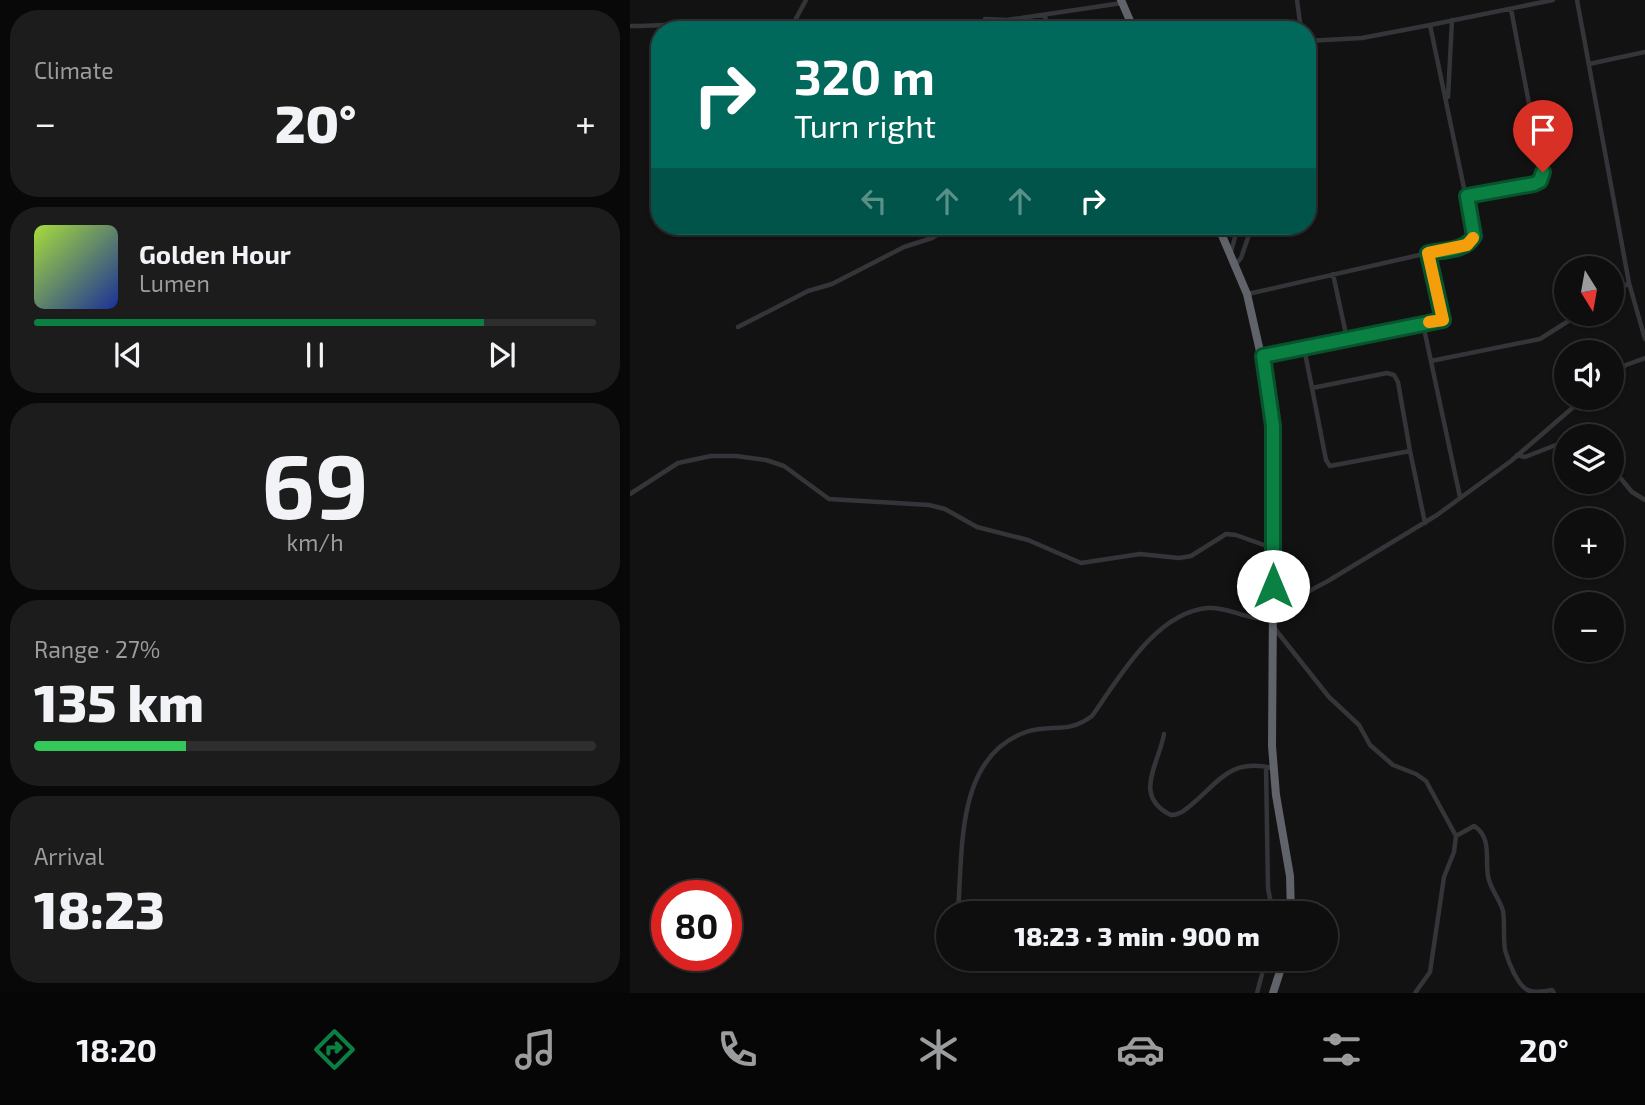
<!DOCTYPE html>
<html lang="en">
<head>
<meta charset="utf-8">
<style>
	body { margin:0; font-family:"Exo 2",sans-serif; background:#1c1c1c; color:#f1f3f6; height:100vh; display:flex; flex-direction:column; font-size:26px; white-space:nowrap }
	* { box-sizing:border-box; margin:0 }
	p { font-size:23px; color:#9b9c9e }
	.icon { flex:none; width:38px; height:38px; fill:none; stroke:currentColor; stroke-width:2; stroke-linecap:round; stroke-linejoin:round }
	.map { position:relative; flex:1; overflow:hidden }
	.panel { display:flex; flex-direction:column; gap:10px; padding:10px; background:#080808; width:630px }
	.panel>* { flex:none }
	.guide { position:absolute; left:21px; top:21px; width:665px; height:214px; border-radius:28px; box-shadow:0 2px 5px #0004,0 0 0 2px #2e2e2e; background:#00695c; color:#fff; overflow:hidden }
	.needle { width:46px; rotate:169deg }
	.buttons { position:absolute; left:924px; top:256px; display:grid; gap:14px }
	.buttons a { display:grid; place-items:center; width:70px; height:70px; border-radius:50%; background:#0e0e0e; box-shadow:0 2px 5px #0004,0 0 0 2px #2e2e2e; font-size:35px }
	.speed { position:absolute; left:21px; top:880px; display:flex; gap:14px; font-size:35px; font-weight:700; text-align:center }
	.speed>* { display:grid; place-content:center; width:91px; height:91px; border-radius:50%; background:#0e0e0e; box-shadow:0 2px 5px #0004,0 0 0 2px #2e2e2e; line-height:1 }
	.speed .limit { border:10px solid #d22; background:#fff; color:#111 }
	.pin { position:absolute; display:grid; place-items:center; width:60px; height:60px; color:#fff; margin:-72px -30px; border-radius:50% 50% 50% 0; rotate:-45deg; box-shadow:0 0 7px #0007 }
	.pin .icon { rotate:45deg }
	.me { position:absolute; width:77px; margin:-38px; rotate:0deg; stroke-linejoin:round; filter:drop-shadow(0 0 5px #0008) }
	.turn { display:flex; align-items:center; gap:24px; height:147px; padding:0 28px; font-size:32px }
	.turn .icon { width:91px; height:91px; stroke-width:2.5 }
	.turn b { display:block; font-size:49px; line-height:60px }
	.lanes { display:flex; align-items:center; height:66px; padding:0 28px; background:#0003; justify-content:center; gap:35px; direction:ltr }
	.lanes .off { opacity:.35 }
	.big { font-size:52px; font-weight:800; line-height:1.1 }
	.panel .tile { flex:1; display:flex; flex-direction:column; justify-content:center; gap:10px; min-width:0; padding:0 24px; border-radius:28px; background:#1c1c1c }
	.panel .dial { align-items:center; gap:0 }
	.dial b { font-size:91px; line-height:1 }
	.song { display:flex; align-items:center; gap:21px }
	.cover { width:84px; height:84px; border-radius:10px; background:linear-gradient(135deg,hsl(80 70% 55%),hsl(230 70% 35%)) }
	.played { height:7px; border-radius:4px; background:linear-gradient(90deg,#0b8043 80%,#2e2e2e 80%) }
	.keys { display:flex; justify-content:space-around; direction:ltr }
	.heat { display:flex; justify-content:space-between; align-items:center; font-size:38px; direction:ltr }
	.charge { height:10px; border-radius:5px; background:linear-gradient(90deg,#34c759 27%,#2e2e2e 0) }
	.trip { position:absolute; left:306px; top:901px; width:402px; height:70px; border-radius:35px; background:#0e0e0e; box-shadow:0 2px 5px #0004,0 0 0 2px #2e2e2e; font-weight:800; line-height:70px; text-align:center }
	.dock { display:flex; height:112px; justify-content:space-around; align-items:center; background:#060606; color:#9b9c9e }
	.dock .icon { width:49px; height:49px }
	.dock .selected { color:#0b8043 }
	.dock b { font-size:32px; color:#f1f3f6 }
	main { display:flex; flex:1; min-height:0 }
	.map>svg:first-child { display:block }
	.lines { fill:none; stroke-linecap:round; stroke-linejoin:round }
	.street { stroke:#333538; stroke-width:4.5 }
	.highway { stroke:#606369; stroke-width:8 }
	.route-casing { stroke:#07532c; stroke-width:18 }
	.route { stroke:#0b8043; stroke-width:12 }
	.slow { stroke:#f59e0b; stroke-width:12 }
</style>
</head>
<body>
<main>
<section class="panel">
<div class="tile"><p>Climate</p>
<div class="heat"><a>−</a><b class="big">20°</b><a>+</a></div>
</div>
<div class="tile">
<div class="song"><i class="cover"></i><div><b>Golden Hour</b><p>Lumen</p></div></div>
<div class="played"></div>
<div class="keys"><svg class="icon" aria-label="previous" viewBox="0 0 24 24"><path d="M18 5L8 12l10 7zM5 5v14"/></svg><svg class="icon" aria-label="pause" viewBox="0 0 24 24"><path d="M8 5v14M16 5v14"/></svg><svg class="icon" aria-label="next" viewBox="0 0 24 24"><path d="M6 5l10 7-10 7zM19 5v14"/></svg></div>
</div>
<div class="tile dial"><b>69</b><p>km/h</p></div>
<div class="tile"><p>Range · 27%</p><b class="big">135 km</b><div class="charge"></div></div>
<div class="tile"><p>Arrival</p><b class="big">18:23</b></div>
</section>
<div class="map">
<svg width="1015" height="993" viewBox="0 0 1015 993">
	<rect width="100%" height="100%" fill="#121213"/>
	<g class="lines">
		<path class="street" d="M667,0L671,30
			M947,0L999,283L1015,339
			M415,15L417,30
			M355,19L377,20L492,3
			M0,26C27,27 93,18 115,30
			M154,30L162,26L176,0
			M677,41L732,38L800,25
			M959,64L1015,52
			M818,97L822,20
			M837,196L904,184L913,177L881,9
			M601,252L608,226
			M798,253L837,245L844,236L800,25L923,0
			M605,265L611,258L622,226
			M703,274L717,339
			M618,294L798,253L813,320L633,356
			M982,294L999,283
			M793,324L830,497
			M108,327L178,291L202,284L274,247L302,238L321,226
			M674,348L682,388
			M801,361L910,339L951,313
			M757,373L764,375L768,382L780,451L700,466L696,460L682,388Z
			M982,375L996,365L1015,358
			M780,451L795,523
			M887,455L895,457L936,441
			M982,468L1002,492L1015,500
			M0,494L48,463L81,456H106L136,460L154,466L199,499L299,505L315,509L347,527L398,540L451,563L510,554L549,558L561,556L596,534L606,535L642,548
			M643,606L668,597L698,581L807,515L881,461L955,397
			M645,629L699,697L729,725L740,745L763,765L786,774L796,781L826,836L824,852L814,877L800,972L785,993
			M534,734C529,764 502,796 541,815C549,815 554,811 561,805C590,781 600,758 643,768
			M636,767L638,888L643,914
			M826,836L844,826C862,837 855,859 858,876C860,889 870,899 873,911C875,924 873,937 875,950C878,961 888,988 900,991C907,993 915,991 922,990L924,993
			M328,911C333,851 325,757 396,732C421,723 437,735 462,716C489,678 526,612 578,608C594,607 606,614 621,617C628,619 635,618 642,619
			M627,993L636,959"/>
		<path class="highway" d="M491,0L504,30
			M588,226L617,294L639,391L644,460L642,746L646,795L660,876L661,914
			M643,993L654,959"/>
	</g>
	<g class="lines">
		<g class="route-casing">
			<path id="route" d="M643,586V426L633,356L813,320L798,253C813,250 836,251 844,236L837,196L904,184L910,181L913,172"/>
		</g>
		<use href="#route" class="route"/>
		<path class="slow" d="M799,322L813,320L798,253L837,245L843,238"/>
	</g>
</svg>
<div class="buttons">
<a><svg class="needle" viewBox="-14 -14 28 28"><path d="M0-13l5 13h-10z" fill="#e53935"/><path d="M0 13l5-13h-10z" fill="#9b9c9e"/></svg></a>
<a><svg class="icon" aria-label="sound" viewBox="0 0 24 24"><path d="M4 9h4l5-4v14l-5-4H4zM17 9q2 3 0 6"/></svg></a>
<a><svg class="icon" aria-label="layers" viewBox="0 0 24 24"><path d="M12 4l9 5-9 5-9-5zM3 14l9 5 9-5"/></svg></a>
<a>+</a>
<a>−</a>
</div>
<div class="speed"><div class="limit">80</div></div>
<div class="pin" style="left:913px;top:172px;background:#d93025"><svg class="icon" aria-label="arrive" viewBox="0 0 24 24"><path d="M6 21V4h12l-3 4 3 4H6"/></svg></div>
<svg class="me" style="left:643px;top:586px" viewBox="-20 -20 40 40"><circle r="19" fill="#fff"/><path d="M0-13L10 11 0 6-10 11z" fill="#0b8043"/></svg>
<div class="trip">18:23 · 3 min · 900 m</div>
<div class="guide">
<div class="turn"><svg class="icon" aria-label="right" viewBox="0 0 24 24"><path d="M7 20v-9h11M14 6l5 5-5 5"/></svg><div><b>320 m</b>Turn right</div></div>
<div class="lanes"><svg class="icon off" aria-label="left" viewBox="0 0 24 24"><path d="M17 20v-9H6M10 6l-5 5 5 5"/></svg><svg class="icon off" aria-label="ahead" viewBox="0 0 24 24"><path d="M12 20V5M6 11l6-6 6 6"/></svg><svg class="icon off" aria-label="ahead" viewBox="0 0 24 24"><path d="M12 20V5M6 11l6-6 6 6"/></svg><svg class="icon" aria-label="right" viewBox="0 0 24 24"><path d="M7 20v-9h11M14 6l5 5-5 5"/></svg></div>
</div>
</div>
</main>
<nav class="dock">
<b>18:20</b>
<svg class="icon selected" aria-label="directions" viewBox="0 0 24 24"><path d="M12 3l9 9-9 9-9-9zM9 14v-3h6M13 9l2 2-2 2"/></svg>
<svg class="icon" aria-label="music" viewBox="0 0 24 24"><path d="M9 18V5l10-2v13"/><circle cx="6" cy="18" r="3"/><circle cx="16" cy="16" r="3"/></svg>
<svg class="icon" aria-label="phone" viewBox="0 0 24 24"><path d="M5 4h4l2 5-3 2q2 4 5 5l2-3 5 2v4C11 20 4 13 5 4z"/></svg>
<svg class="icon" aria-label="climate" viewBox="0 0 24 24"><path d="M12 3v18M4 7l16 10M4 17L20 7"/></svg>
<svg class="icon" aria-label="car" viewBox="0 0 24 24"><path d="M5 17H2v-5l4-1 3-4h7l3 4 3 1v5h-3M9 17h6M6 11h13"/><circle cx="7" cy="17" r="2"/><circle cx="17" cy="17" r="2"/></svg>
<svg class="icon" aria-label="filters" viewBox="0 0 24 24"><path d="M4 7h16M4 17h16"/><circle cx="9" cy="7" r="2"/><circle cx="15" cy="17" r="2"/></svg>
<b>20°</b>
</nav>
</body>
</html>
